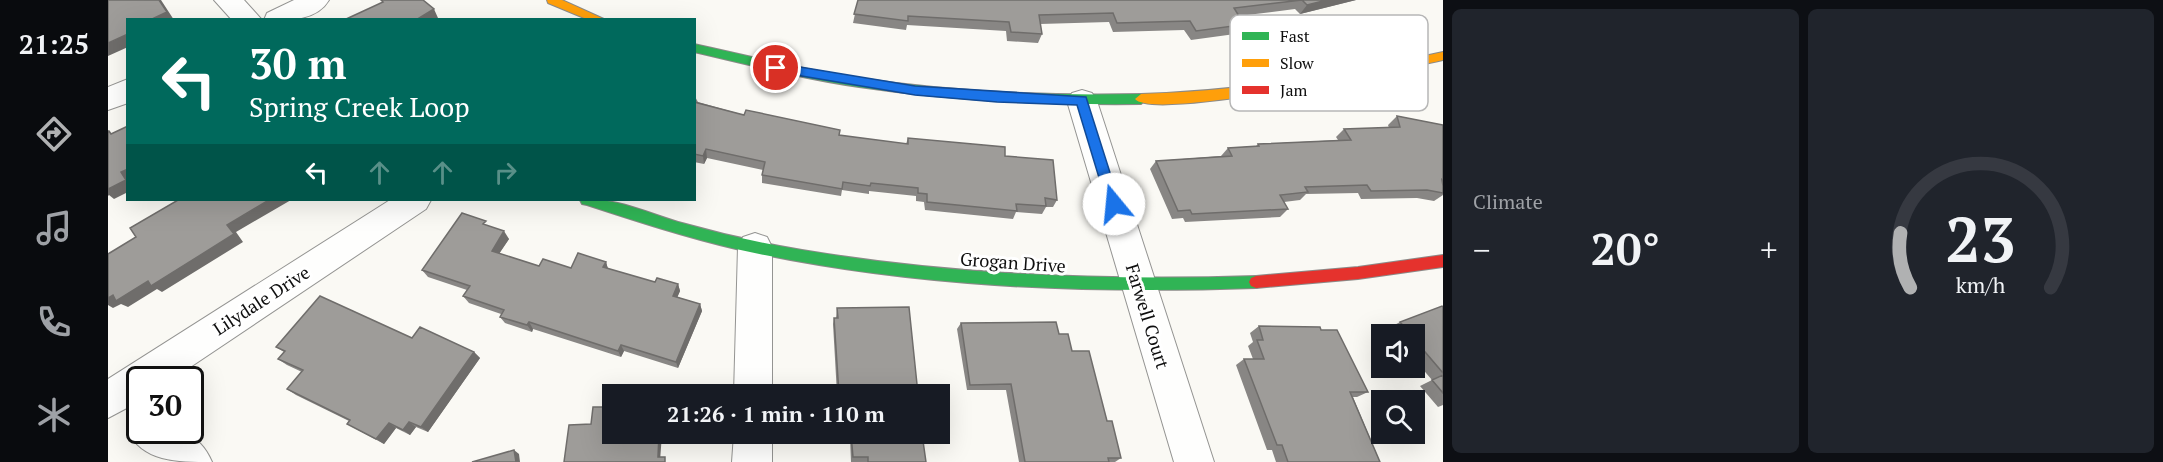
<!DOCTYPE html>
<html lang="en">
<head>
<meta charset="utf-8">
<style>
	body { margin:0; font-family:"PT Serif",serif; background:#20242c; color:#f1f3f6; height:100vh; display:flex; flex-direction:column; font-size:22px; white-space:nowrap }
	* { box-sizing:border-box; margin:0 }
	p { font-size:20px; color:#9ea1a6 }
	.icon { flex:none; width:33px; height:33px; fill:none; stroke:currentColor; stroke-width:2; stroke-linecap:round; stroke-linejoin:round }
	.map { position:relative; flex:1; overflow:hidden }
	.drawer { display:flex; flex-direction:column; gap:9px; padding:9px; background:#0d0f14; width:720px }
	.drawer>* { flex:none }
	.banner { position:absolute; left:18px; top:18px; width:570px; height:183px; border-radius:0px; box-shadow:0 6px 24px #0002; background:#00695c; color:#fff; overflow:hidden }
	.buttons { position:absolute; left:1263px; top:324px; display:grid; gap:12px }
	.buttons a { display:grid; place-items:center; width:54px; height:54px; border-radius:0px; background:#171b24; box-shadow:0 6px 24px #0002; font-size:30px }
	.speed { position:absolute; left:18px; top:366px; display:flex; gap:12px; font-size:30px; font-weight:700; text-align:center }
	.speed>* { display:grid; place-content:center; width:78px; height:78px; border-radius:50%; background:#171b24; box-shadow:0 6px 24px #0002; line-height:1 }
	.speed .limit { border:3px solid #111; border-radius:9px; background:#fff; color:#111 }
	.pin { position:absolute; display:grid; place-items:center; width:51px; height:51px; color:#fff; margin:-26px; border:3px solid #fff; border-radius:50%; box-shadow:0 2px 6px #0007 }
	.me { position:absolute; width:66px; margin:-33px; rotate:343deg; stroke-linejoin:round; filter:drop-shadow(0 0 4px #0008) }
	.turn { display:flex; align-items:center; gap:21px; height:126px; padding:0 24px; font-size:27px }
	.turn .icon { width:78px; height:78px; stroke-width:2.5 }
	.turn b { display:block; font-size:42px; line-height:51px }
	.lanes { display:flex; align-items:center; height:57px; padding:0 24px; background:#0003; justify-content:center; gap:30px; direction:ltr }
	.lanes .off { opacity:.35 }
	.big { font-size:45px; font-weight:700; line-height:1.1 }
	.drawer .tile { flex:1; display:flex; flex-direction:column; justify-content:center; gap:9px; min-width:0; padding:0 21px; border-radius:9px; background:#20242c }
	.drawer .dial { align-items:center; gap:0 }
	.dial svg { height:156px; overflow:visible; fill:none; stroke:#363941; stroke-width:7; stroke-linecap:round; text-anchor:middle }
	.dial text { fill:#f1f3f6; stroke:none }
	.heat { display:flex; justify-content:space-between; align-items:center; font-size:33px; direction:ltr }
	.drawer .tiles { flex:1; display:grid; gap:9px; grid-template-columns:repeat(2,1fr) }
	.trip { position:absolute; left:494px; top:384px; width:348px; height:60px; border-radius:0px; background:#171b24; box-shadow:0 6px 24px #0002; font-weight:700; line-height:60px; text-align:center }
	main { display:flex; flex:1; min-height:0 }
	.menu { display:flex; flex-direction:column; width:108px; justify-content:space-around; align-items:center; background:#090b0e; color:#9ea1a6 }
	.menu .icon { width:42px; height:42px }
	.menu .current { color:#b0b1b2 }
	.menu b { font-size:27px; color:#f1f3f6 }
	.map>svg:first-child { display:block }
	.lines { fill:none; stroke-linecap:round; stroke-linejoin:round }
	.street-casing { stroke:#949492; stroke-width:2 }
	.fast-casing { stroke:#8b8a88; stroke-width:2 }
	.slow-casing { stroke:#8b8a88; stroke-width:2 }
	.jam-casing { stroke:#8b8a88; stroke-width:2 }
	.street { fill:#fefefd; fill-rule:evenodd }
	.fast { fill:#30b455; fill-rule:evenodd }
	.slow { fill:#ff9f0a; fill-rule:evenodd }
	.jam { fill:#e5322d; fill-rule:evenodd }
	.wall { fill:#888684 }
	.shaded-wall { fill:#6f6d6b }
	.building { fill:#9e9c99; stroke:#6f6d6b; stroke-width:1.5 }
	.route { fill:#1a73e8; stroke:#114b97; stroke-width:1.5 }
	.labels { text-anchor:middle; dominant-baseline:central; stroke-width:6; stroke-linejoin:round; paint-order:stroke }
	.street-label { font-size:18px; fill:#0e0e0e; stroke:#fff }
	.key { fill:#fff; stroke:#b7b7b7; stroke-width:1.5 }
	.key-label { font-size:16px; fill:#0e0e0e }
</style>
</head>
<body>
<main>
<nav class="menu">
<b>21:25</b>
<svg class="icon current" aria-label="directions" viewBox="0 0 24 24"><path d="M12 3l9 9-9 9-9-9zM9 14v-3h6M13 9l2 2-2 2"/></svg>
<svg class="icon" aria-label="music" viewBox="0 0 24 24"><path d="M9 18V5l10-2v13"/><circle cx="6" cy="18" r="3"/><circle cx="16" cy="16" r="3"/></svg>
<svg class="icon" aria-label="phone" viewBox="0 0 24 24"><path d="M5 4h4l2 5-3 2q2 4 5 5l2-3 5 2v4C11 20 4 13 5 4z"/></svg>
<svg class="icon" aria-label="climate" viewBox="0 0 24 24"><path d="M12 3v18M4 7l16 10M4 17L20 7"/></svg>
</nav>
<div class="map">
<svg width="1335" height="462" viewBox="0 0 1335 462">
	<rect width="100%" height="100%" fill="#faf9f4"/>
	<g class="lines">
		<g class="street-casing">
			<path id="street" d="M106,0H136L154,20H124Z
				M186,0H221C208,22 178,20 156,20L159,13Z
				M20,79V103L0,110V87Z
				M974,90L984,93L989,101L1106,462H1066L959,101L964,93Z
				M282,200H323L318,209L63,380H32V401L0,418V379Z
				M647,233L659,237L664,247V394H626L630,247L635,237Z
				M32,414V430C64,430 89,427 104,462C68,462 35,462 19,430L24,416Z
				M626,434H664V462H624Z"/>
		</g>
		<g class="fast-casing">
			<path id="fast" d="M586,44C641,56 696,70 751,78C845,92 939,96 1033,94L1039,99L1033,104C939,105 845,101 751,87C696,79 641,65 586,52Z
				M472,200C505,196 542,214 574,223C613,234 653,243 694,250C844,275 996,281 1148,276L1153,278L1155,282L1153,286L1148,288C974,294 798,287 628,249C577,237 528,221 479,205L474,204Z"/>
		</g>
		<g class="slow-casing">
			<path id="slow" d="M439,0H454L498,20H481L440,3Z
				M1335,52V60C1297,69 1044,121 1027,99L1033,94C1136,91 1235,74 1335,52Z"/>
		</g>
		<g class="jam-casing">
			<path id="jam" d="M1335,255V267L1250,279L1148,288L1143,286L1141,282L1143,278L1148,276L1250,267Z"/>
		</g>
		<use href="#street" class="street"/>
		<use href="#fast" class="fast"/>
		<use href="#slow" class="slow"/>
		<use href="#jam" class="jam"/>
	</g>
	<path class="wall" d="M750,0H1248L1192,14L1187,9L1131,16L1129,20L1133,25L1127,34L1083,40L1076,30L1005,32L1001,22L932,24L934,34L930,43L899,41L898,31L799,25L798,30L745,23Z
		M586,95L590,102L636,115L731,135L798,144L800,138L897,156L949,200L945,207H938L934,214L908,212L905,219L817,210L816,202L808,201V196L761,191V194L734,190L733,196L654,183V175L655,170L599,158L596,164L586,162Z
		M1289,116L1335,125V195L1326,201L1309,198L1253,199L1250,193L1198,194L1192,200L1176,202L1180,209L1172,217L1077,222L1075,218L1064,219L1042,169L1048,161L1113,156L1120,148L1148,146L1150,144L1230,140L1228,137L1236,129L1281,128L1280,125Z
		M382,226L401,239L391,254L431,266L463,268L498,262L500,269L547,282L570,284L572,291L569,297L592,304L594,311L570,368L516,351L513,357L425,329L424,332L397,323L392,317L393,314L361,303L355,296L359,290L320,277L314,270Z
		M1335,307V405L1330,407L1312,386L1324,380L1306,359V334H1286L1281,328L1292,322Z
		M729,308L810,394H729L725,324L726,318H728Z
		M853,323L951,334L964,351L999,421L1013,458L1007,462H911L898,390H859L849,329Z
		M1151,326L1213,330L1260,392L1249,397H1245L1272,462H1168L1164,450H1159L1128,365L1136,359H1145L1140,346L1145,342L1142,333Z
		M304,338L366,352L372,358L320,432L308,427L302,435L288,428L276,444L239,424L241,421L188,395L179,389L194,372L179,365L170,359L176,352L168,347Z
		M727,434H814L818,462H743L742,437H727Z"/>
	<path class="shaded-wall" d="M51,0H53L66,20H42Z
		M1219,0H1248L1192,14L1199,5Z
		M326,9L330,18L328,20H308Z
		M20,34V47L0,56V43Z
		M598,149L599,158L596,164L595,156Z
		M20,169V192L6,199L1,195L0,196V189L13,172Z
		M161,200H183L128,232L135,242L54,292L49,289L20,307L13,304L5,308L0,305V298L5,295L40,281L119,225Z
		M396,231L401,239L388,258L384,251Z
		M498,262L500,269L495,267Z
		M570,284L572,291L567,303L565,296Z
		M592,304L594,311L570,368L568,362Z
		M421,322L425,329L424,332L419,325Z
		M513,345L516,351L513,357L510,351Z
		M366,352L372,358L320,432L313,427Z
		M301,422L308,427L302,435L295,430Z
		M281,423L288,428L276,444L268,439Z
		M551,434H554L552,461L550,457Z
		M406,450L411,454L412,462H408Z"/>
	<path class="building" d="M0,0H51L59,12L42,20H20V34L0,43Z
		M273,0H315L326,9L308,20H236L275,2Z
		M750,0H1219L1199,5L1194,0L1126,8L1131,16L1127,17L1133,25L1088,31L1082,21L1009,23L1005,13L931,15L934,34L903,32L901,22L800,16V21L746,14Z
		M586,102L636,115L638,110L732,130L731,135L800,144V138L897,147V156L945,160L949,200L937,198L938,206L908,204L909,211L819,202V194L810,193V188L763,183L762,186L735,182L734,189L654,175L657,162L598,149L595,156L586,154Z
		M1289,116L1335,125V181L1334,180L1335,186V193L1319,190L1263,191L1259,185L1197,187L1200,192L1172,195L1180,209L1084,214L1082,210L1070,211L1048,161L1124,156L1120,148L1151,146L1150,144L1243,140L1236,129L1292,127Z
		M20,126V169L13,172L18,180L0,189V131H1L3,134Z
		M70,200H161L119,225L126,234L43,286L40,281L8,301L5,295L0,298V254L28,237L22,228Z
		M354,213L378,221L375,224L396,231L384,251L431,266L435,259L463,268L470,253L498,262L495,267L547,282L549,278L570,284L565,296L592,304L568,362L513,345L510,351L421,322L419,325L392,317L396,310L355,296L362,286L314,270Z
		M212,296L304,338L312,327L366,352L313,427L301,422L295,430L281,423L268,439L239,424L242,420L179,389L195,370L170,359L177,351L168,347Z
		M1334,306L1335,307V373L1306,339V334H1303L1292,322Z
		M801,307L810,394H731L726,318H730L729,308Z
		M948,322L951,334H960L964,351H981L999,421H1004L1013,458H1000L1001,462H917L903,384L862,385L853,323Z
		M1151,326L1212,327L1213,330H1229L1260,392H1242L1272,462H1180L1174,445H1169L1136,359H1156L1149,340H1155Z
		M1335,375V393L1324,380Z
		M485,407H504V434H551L550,457H557V462H456L461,425L483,424Z
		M743,434H814L818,462H760V457H745Z
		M406,450L408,462H364Z"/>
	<path class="route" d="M668,63L807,86L978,97L1012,204L1006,210L999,204L969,105L889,102L807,95L664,71L663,68Z"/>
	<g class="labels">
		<g class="street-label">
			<text transform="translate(905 262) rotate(4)">Grogan Drive</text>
			<text transform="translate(153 300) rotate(-33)">Lilydale Drive</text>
			<text transform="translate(1040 316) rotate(73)">Farwell Court</text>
		</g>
	</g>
	<rect x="1122" y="15" width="198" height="96" rx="9" class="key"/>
	<rect x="1134" y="32" width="27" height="8" fill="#30b455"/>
	<rect x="1134" y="59" width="27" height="8" fill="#ff9f0a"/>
	<rect x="1134" y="86" width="27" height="8" fill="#e5322d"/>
	<g class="key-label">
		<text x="1172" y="42">Fast</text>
		<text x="1172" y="69">Slow</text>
		<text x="1172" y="96">Jam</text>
	</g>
</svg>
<div class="buttons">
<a><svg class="icon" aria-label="sound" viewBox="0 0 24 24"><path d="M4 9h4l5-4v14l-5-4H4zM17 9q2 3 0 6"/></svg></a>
<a><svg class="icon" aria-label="search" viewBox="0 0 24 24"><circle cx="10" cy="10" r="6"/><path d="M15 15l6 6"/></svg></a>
</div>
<div class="speed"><div class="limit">30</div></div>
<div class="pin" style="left:668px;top:68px;background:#d93025"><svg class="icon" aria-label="arrive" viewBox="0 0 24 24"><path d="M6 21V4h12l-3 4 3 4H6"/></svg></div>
<svg class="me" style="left:1006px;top:204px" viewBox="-20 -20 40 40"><circle r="19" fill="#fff"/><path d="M0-13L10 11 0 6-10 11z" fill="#1a73e8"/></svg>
<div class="trip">21:26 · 1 min · 110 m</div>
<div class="banner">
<div class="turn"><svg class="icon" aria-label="left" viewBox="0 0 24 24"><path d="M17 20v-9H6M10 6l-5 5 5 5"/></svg><div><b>30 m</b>Spring Creek Loop</div></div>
<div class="lanes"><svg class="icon" aria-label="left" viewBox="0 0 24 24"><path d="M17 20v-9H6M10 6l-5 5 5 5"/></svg><svg class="icon off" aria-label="ahead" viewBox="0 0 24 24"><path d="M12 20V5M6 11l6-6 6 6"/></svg><svg class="icon off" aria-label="ahead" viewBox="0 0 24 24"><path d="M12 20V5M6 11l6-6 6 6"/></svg><svg class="icon off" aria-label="right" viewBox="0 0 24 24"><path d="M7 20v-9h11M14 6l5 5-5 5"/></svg></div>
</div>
</div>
<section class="drawer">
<div class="tiles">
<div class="tile"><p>Climate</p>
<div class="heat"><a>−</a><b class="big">20°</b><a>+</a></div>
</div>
<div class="tile dial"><svg viewBox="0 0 100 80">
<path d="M14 69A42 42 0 1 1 86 69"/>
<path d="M14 69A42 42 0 0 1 9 41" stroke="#b0b1b2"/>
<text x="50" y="56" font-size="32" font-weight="700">23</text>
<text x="50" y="72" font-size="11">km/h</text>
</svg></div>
</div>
</section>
</main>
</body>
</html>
